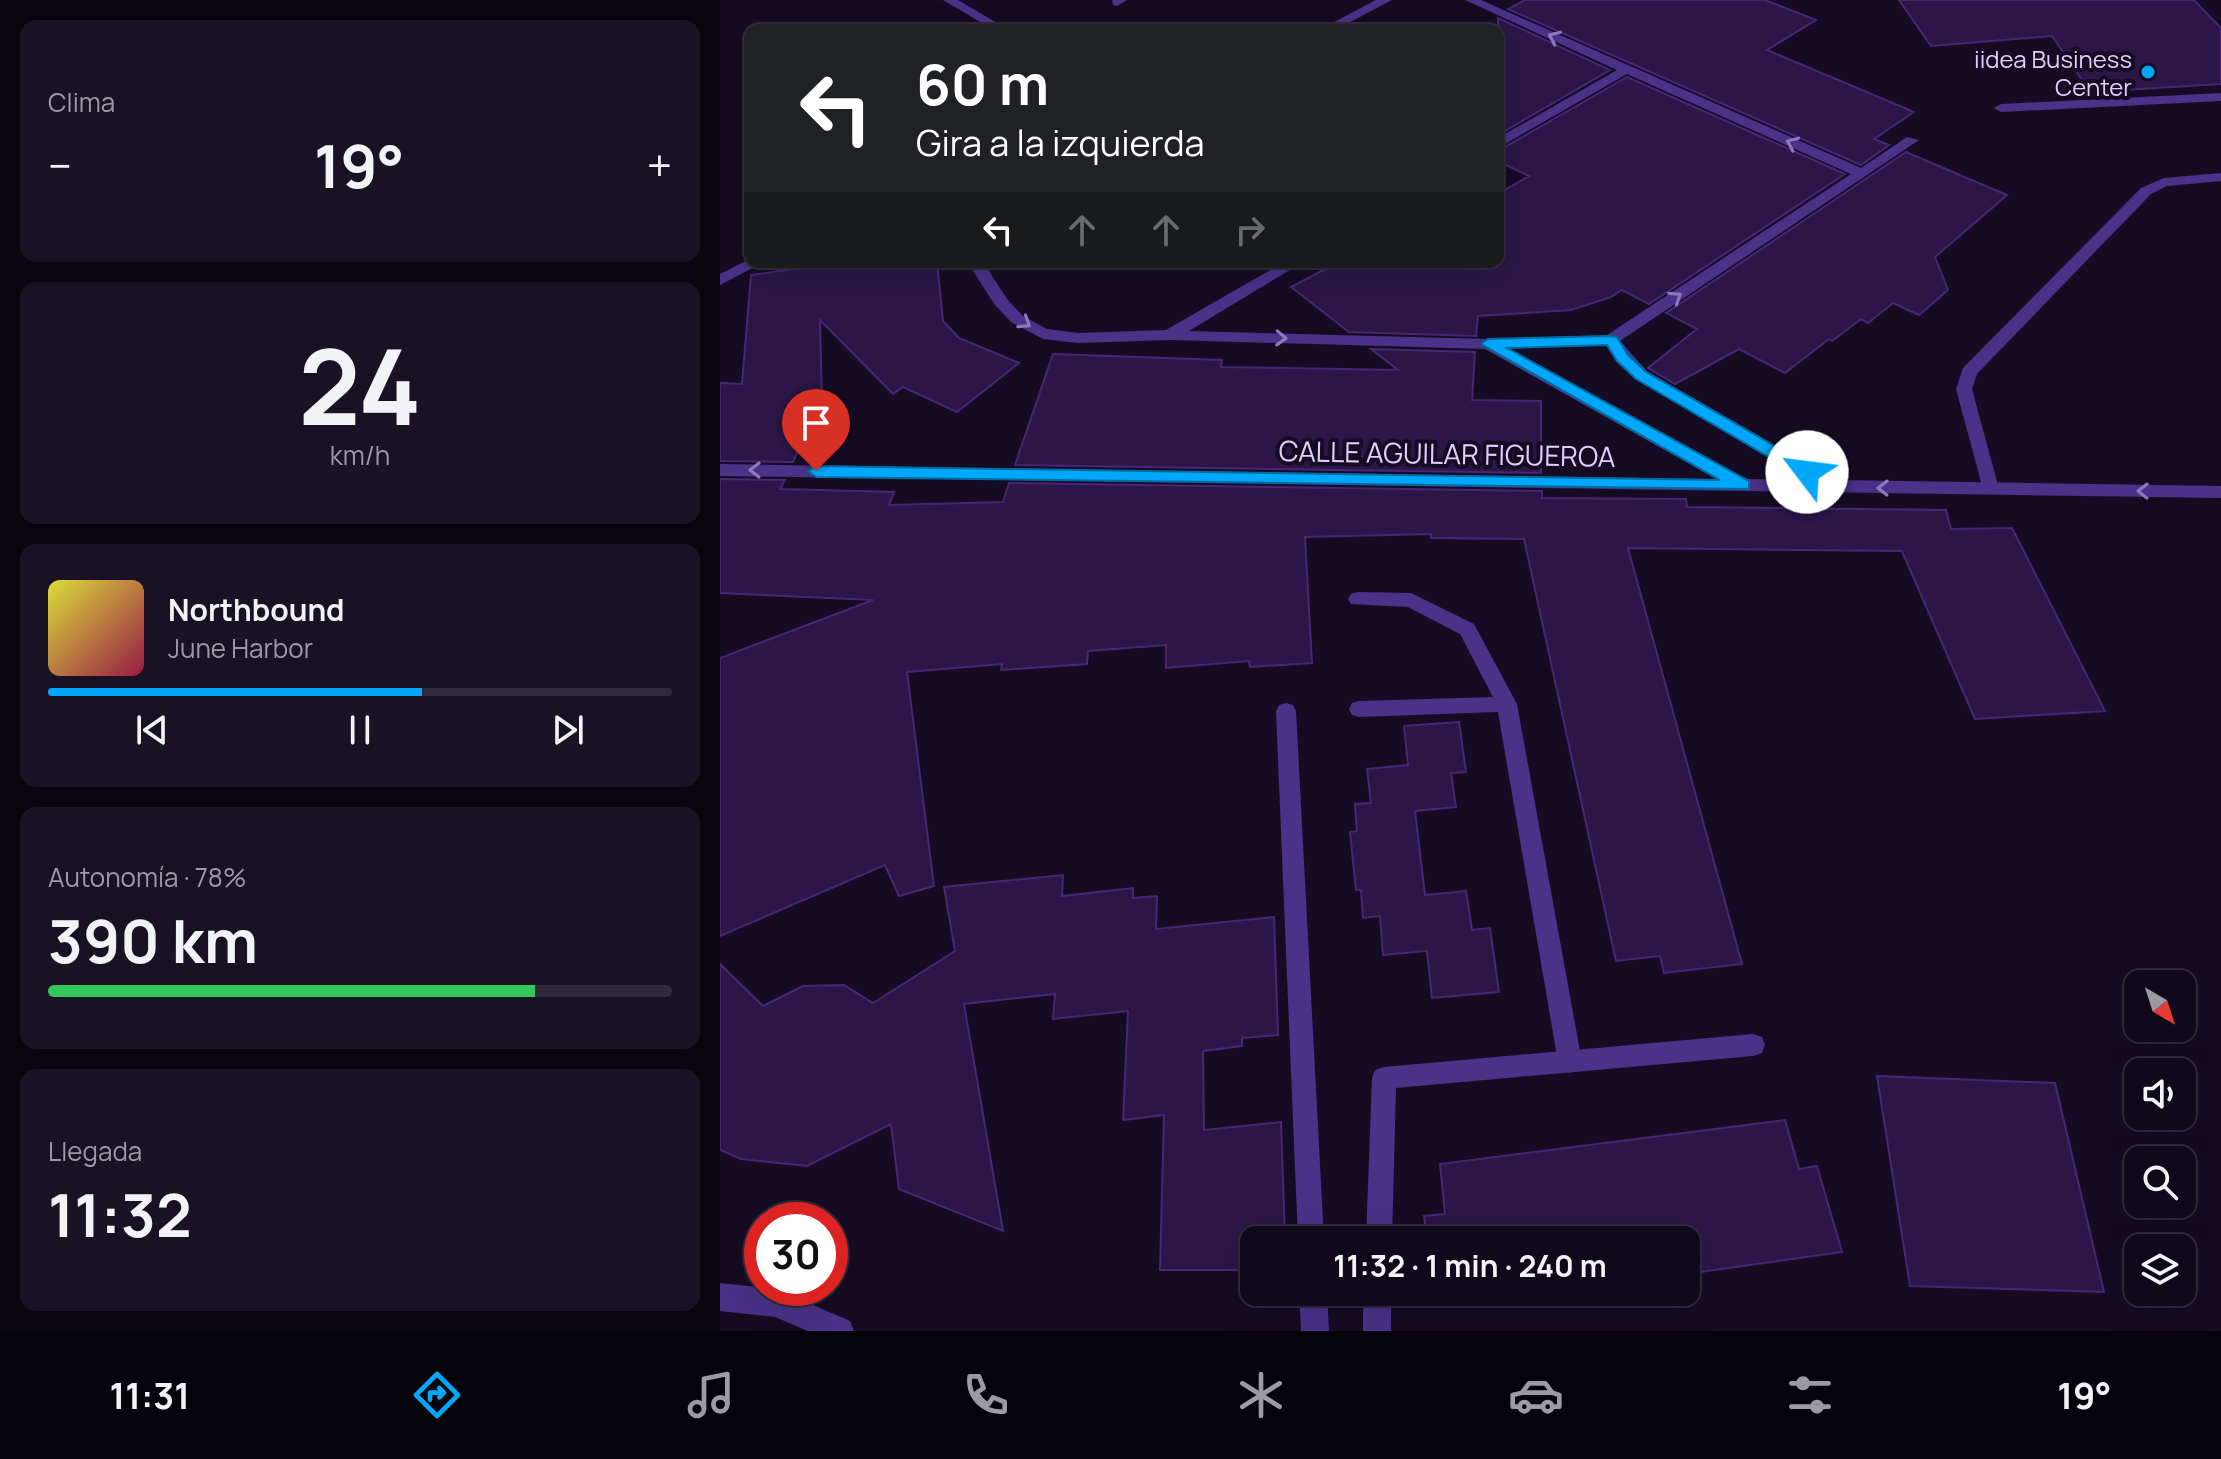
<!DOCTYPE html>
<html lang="es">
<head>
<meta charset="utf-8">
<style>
	body { margin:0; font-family:Manrope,sans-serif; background:#191224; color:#f1f3f6; height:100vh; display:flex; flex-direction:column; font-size:30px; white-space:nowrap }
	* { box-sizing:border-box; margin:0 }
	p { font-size:26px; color:#9c9aa3 }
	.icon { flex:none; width:44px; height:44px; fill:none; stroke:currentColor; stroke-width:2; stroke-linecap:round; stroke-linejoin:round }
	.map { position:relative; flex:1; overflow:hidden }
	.drawer { display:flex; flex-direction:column; gap:20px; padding:20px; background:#09050f; width:720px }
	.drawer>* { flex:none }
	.banner { position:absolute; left:24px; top:24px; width:760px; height:244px; border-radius:16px; box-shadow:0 8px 32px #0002,0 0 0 2px #302a3a; background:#202124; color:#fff; overflow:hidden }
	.needle { width:52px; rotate:141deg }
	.tools { position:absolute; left:1404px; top:970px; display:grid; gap:16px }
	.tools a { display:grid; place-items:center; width:72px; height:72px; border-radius:16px; background:#10091b; box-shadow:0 8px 32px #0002,0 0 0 2px #302a3a; font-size:40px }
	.speed { position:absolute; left:24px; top:1202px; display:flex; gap:16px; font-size:40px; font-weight:700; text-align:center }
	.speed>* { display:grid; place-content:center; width:104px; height:104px; border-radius:50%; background:#10091b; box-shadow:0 8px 32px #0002,0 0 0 2px #302a3a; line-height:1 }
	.speed .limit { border:12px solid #d22; background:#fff; color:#111 }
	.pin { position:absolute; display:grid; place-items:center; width:68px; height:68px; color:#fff; margin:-82px -34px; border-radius:50% 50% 50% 0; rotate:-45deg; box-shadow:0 0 8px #0007 }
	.pin .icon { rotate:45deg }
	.me { position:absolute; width:88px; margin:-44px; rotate:300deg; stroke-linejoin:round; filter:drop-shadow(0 0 6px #0008) }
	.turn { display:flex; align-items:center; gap:28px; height:168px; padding:0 40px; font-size:36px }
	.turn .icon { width:104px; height:104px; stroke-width:2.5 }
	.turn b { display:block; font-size:56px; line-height:68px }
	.lanes { display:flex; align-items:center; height:76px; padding:0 40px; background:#0003; justify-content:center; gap:40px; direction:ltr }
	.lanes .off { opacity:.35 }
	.big { font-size:60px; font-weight:700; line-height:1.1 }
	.drawer .card { flex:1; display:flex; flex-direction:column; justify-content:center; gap:12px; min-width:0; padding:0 28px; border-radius:16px; background:#191224 }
	.drawer .dial { align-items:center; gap:0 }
	.dial b { font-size:104px; line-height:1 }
	.song { display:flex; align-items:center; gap:24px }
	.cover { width:96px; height:96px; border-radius:12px; background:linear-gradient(135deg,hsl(60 70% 55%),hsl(340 70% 35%)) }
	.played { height:8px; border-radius:4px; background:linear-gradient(90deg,#00a7fa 60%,#302a3a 60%) }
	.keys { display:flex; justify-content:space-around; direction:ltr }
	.heat { display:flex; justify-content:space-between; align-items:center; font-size:44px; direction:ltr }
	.charge { height:12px; border-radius:6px; background:linear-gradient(90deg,#34c759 78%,#302a3a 0) }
	.trip { position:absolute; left:520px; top:1226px; width:460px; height:80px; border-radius:16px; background:#10091b; box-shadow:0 8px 32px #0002,0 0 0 2px #302a3a; font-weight:700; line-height:80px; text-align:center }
	.tab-bar { display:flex; height:128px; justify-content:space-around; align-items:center; background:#06040b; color:#9c9aa3 }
	.tab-bar .icon { width:56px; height:56px }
	.tab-bar .active { color:#00a7fa }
	.tab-bar b { font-size:36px; color:#f1f3f6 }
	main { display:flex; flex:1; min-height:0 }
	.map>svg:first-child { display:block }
	.building { fill:#2b1647; stroke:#482675; stroke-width:2 }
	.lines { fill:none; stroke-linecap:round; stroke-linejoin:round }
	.lane { fill:#493288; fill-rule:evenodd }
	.street { fill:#493288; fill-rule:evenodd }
	.oneway { stroke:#8c79be }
	.route { fill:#00a7fa; stroke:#006da2; stroke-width:2 }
	.poi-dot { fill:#00a7fa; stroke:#150c24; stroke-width:3 }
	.labels { text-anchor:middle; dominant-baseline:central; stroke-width:8; stroke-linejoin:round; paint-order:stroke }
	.far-poi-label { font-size:24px; fill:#dfcfff; stroke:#150c24; text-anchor:end }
	.street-label { font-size:28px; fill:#dfcfff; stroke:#150c24 }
</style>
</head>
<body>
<main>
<section class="drawer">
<div class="card"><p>Clima</p>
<div class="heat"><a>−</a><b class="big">19°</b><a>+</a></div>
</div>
<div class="card dial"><b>24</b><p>km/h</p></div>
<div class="card">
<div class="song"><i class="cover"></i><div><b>Northbound</b><p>June Harbor</p></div></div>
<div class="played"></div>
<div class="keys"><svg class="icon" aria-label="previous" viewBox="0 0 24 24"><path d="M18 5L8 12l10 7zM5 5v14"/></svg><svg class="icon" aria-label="pause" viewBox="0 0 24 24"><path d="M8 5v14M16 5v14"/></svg><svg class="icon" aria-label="next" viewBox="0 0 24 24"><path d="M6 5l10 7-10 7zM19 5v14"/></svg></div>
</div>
<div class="card"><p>Autonomía · 78%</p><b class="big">390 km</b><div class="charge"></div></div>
<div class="card"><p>Llegada</p><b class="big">11:32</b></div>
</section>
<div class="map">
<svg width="1501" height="1331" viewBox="0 0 1501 1331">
	<rect width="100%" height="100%" fill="#150c24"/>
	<path class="building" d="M805,0H1045L1096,20L1047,50L1194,112L1154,139L1169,145L1141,165L788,9Z
		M1179,0H1474L1501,28V84L1370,92L1332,36L1211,46Z
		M778,18L890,70L778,135Z
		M907,77L1125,174L929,304L902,290L891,297L851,310L758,316L756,336L629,332L571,287L619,262H778V194L809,176L778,161V151Z
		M1186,152L1287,195L1215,257L1228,290L1199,315L1173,303L1148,323L1141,319L1112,341L1109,339L1065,373L1019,349L955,384L928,368L977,329L946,313Z
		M123,262H217L223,321L239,338L299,363L237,412L183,387L173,394L100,320L102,401L73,462L0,461V383L22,384L31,275Z
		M651,349L755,352L752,400L821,401V473L295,465L333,354L502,360L501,367L678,370Z
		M0,479L65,480L60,489L174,492L169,505L283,502L289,483L822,491V498L966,499L967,507L1226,510L1231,529L1292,528L1385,711L1255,719L1182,551L908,548L1022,964L944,973L940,956L896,961L804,539L711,538V534L585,537L592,663L530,667L529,661L446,668V645L368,651L367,664L281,670L282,664L187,672L214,886L179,896L165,865L0,936V658L153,600L0,593Z
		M739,722L746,772L731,773L736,807L695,811L705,895L746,891L752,930L770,928L779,992L712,998L707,951L663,955L660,916L643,918L641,890H636L630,832L637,831L635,804L651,803L647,769L688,765L684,726Z
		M343,875L342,896L413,888V898L437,896L436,929L554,917L558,1035L522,1038V1046L483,1051L484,1130L561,1122L565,1240H534V1270H440L444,1115L403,1120L408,1011L333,1019L335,994L244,1004L283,1231L179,1189L171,1124L87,1166L21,1159L0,1150V964L43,1006L83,986L124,985L153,1003L235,951L224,887Z
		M1157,1076L1335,1083L1384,1292L1190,1286Z
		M1065,1120L1079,1169L1097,1166L1122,1252L966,1274V1240H707L704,1216L725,1214L720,1164Z
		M713,1292H830L715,1306Z"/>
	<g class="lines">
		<path class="lane" d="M223,0H238L289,30H274Z
			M392,0H407L397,6L393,5Z
			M1501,93V101L1281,112L1274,108L1281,104Z
			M1501,173V181L1447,186L1431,194L1257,374L1252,389L1279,489L1276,493H1264L1236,389L1243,368L1421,188L1444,178Z
			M638,592L691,593L754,624L797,704L862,1062L859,1070L850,1073L841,1070L838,1062L778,712L639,717L632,715L629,709L632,703L639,701L773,697L740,634L688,607L631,604L628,599L631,594Z"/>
		<path class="street" d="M656,0H672L615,30H599Z
			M745,0H761L1141,168L1187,137L1199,140L900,341L927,371L1115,480L1501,486V498L0,476V464L996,479L765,349L451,340L358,343L323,339L291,322L275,305L253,271L251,262H267L269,271L287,299L303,316L327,329L358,333L446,330L564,262H583L469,331L768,339L887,335L1131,174L907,74L778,148V138L897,70ZM886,345L897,362L915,379L1087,480L1025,479L788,348Z
			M30,259V262H44L0,285V274Z
			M566,703L573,705L576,711L604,1240H578L556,711L559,705Z
			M1033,1034L1042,1037L1045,1045L1042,1053L1033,1056L676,1088L672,1240H646L652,1078L655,1070L664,1067Z
			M0,1283L56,1289L130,1321L134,1331H88L55,1317L0,1311Z
			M579,1292H607L609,1331H581Z
			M643,1292H671V1331H643Z"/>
	</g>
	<defs><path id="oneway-chevron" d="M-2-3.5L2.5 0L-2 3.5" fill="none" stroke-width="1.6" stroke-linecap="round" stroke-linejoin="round" transform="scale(2)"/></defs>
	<g class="oneway">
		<use href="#oneway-chevron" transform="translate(834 37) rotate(-156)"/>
		<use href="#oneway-chevron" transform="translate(1072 143) rotate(-156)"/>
		<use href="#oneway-chevron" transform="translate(956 297) rotate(-33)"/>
		<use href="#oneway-chevron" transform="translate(305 323) rotate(33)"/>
		<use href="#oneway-chevron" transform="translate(561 338) rotate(2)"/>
		<use href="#oneway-chevron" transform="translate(35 470) rotate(-179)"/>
		<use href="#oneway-chevron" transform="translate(1163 488) rotate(-179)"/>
		<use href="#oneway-chevron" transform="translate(1423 491) rotate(-179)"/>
	</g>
	<path class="route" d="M891,336L897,337L908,355L926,372L1093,468V476H1081L916,379L897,361L887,345L787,348L1029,481V489L96,477L88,471L96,466L1000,480L761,344L768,339Z"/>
	<circle class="poi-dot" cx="1428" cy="72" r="8"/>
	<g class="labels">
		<g class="far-poi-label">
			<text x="1412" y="58">iidea Business<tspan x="1412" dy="28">Center</tspan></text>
		</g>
		<g class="street-label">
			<text transform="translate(727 453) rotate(1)">CALLE AGUILAR FIGUEROA</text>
		</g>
	</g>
</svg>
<div class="tools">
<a><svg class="needle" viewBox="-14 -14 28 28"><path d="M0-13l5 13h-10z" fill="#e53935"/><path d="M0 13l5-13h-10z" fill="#9c9aa3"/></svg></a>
<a><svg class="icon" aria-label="sound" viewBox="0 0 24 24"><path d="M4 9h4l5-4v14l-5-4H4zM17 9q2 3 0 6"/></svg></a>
<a><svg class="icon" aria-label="search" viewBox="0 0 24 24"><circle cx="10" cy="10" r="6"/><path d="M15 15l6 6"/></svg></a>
<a><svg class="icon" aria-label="layers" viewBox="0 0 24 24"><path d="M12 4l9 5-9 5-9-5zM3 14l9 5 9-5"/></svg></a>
</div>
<div class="speed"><div class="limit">30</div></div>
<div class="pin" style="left:96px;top:471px;background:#d93025"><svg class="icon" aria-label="arrive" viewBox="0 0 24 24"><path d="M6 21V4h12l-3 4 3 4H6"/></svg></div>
<svg class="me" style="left:1087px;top:472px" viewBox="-20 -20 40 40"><circle r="19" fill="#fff"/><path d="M0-13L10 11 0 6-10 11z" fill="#00a7fa"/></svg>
<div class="trip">11:32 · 1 min · 240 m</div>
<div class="banner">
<div class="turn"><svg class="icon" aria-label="left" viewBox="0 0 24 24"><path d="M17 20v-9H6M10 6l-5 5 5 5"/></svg><div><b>60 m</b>Gira a la izquierda</div></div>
<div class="lanes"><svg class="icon" aria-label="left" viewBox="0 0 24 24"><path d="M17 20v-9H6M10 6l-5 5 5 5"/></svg><svg class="icon off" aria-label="ahead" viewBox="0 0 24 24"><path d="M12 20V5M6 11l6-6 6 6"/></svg><svg class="icon off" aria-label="ahead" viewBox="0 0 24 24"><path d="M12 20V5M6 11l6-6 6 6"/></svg><svg class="icon off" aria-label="right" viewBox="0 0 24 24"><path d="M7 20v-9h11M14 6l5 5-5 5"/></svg></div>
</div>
</div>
</main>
<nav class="tab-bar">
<b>11:31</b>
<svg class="icon active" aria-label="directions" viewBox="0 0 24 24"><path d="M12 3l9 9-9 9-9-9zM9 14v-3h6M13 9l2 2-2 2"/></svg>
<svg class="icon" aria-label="music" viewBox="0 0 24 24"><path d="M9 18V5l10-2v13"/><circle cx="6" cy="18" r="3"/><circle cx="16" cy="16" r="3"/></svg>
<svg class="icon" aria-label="phone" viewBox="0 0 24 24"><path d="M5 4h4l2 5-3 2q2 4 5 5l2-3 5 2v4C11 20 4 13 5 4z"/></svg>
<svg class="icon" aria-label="climate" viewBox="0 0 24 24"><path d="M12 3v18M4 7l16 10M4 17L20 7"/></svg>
<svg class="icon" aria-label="car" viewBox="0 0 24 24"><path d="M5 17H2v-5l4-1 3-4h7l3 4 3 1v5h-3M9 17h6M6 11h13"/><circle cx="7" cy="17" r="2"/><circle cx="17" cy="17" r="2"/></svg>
<svg class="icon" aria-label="filters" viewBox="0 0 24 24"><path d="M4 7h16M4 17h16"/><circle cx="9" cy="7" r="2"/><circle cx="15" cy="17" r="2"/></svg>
<b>19°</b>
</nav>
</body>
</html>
